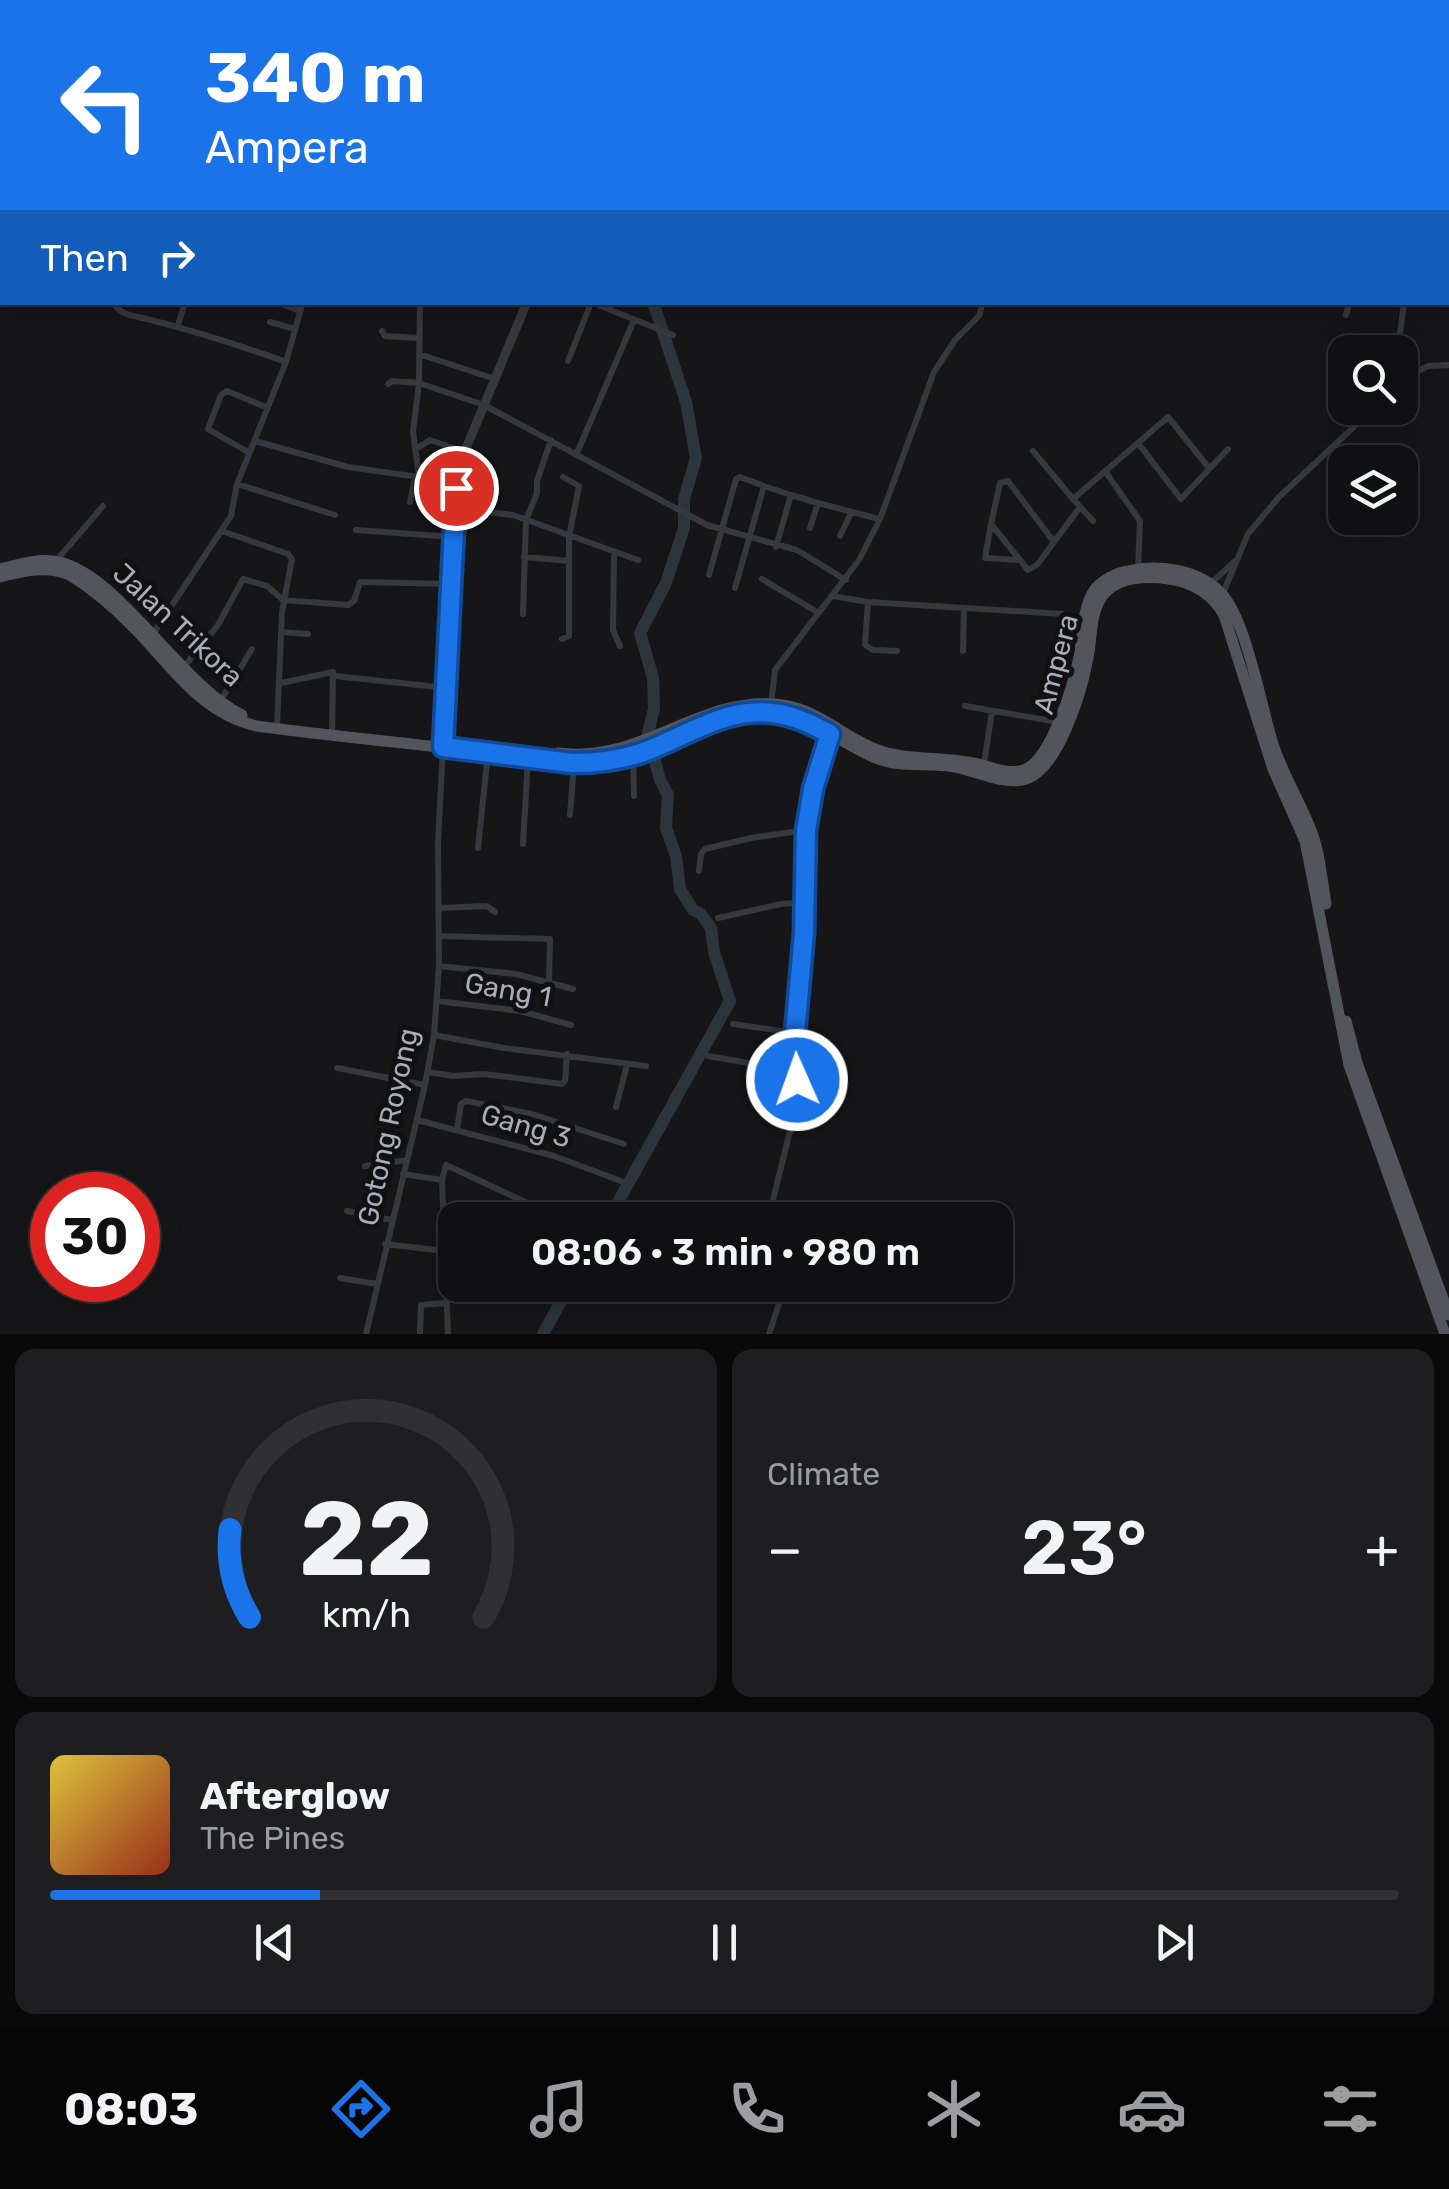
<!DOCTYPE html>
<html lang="en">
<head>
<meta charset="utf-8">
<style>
	body { margin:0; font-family:Rubik,sans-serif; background:#1e1e20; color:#f1f3f6; height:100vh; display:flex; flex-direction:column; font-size:38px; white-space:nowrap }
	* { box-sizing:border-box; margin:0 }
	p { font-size:32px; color:#9c9d9f }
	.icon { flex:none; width:55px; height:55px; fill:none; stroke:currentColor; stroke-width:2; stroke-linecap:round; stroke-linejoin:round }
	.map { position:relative; height:1334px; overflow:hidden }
	.panel { display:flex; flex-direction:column; gap:15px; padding:15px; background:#09090a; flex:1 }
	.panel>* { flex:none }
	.hud { position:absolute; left:0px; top:0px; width:1450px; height:305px; box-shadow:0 5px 25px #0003,0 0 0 2px #303032; background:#1a73e8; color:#fff; overflow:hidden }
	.tools { position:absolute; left:1328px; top:335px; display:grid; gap:20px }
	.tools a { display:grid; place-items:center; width:90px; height:90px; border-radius:20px; background:#101012; box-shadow:0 5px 25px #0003,0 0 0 2px #303032; font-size:50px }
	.speed { position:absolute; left:30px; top:1172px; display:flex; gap:20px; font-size:50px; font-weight:700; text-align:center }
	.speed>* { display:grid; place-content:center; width:130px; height:130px; border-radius:50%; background:#101012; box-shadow:0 5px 25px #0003,0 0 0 2px #303032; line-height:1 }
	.speed .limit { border:15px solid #d22; background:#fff; color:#111 }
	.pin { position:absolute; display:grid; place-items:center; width:85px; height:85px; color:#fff; margin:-42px; border:5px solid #fff; border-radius:50%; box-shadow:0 2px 10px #0007 }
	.me { position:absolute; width:110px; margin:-55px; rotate:358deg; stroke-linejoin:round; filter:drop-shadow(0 0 8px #0008) }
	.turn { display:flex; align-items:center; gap:35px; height:210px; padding:0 40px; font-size:45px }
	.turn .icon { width:130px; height:130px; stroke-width:2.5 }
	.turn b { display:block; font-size:70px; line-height:85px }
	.then { display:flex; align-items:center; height:95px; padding:0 40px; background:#0003; gap:20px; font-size:38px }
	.big { font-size:75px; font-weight:600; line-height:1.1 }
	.panel .card { flex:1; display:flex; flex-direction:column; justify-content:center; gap:15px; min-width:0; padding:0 35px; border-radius:20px; background:#1e1e20 }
	.panel .dial { align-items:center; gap:0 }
	.dial svg { height:260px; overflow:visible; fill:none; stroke:#303032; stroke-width:7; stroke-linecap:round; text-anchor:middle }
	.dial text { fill:#f1f3f6; stroke:none }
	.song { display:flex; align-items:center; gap:30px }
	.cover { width:120px; height:120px; border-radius:15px; background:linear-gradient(135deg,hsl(50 70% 55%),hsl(10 70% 35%)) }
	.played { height:10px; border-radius:5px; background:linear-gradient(90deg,#1a73e8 20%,#303032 20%) }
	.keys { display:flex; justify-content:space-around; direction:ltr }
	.heat { display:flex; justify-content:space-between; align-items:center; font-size:55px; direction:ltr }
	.panel .tiles { flex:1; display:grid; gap:15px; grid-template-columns:1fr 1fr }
	.card:last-child { grid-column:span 2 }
	.trip { position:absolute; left:438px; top:1202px; width:575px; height:100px; border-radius:20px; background:#101012; box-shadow:0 5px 25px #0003,0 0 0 2px #303032; font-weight:600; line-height:100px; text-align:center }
	.tab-bar { display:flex; height:160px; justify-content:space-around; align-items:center; background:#060607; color:#9c9d9f }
	.tab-bar .icon { width:70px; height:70px }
	.tab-bar .selected { color:#1a73e8 }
	.tab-bar b { font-size:45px; color:#f1f3f6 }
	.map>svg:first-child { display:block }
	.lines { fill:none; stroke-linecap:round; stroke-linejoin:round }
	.river { stroke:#2c353c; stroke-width:12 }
	.minor { stroke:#37383d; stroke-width:6 }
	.tertiary { stroke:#37383d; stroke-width:9 }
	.primary { stroke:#53555c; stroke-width:11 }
	.route-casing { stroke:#114b97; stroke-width:25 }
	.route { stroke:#1a73e8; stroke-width:18 }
	.labels { text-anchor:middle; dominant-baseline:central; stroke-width:10; stroke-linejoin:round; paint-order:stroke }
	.street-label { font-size:28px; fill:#a8adb8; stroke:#111113 }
</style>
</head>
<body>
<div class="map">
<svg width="1449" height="1334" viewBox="0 0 1449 1334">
	<rect width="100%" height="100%" fill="#161618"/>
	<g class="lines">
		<path class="river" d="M650,0V2
			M608,1220L730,1001L714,952L711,928L701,914L693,910L680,889L676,856L666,828L668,795L660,780L648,733L654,709L653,678L640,633L666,583L684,528V499L696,458L686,402L653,302
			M543,1334L570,1285"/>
		<path class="minor" d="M975,0L976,2
			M1045,0L1048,2
			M1327,0L1332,2
			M1138,2L1141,0
			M1448,76L1449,73
			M1448,177L1449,178
			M1448,201L1449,198
			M0,255L2,254
			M112,302C120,315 134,316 147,319C195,331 239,345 286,362
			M277,302L300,311
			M591,302L673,335
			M1346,315L1350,302
			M270,322L295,329
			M178,325L185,302
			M382,331L385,336L418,338
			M419,354L495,379
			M568,361L591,303
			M1403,378L1400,334L1404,302
			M1401,380L1428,366L1449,365
			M388,384L392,381L419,383L484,405L707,525L797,550L846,580
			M255,441L348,467L419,477L456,488
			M1138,443L1181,499L1228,449
			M416,449L430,440L465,452
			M1033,451L1073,499L1168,417L1209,468
			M248,452L208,429L221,395L227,391L268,408
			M577,453L634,320
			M460,471L491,482
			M1105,471L1140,521L1138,568
			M419,477L413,431L419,383L420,302
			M237,484L335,515
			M764,486L791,495L776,547
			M791,495L818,503L810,528
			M1073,499L1093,521
			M410,502L415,477
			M818,503L879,519
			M454,508L513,515L638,560
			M991,524L985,558L1017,560
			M356,530L453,537
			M222,531L288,554L292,559L282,612L277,727
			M840,536L851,513
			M1054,542L1008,481L1000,483L991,524L1028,570L1037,565L1080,507
			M614,552L613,630L620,646
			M524,557L569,561
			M56,561L103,506
			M709,575L736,479L740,477L764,486L735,588
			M762,579L817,612
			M1209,585L1234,562
			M1223,593L1248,534L1279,497L1374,408
			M833,596L868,602L1063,614
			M868,602L865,645L873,650L897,651
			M523,614L526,520L537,493V481L551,440
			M281,632L308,634
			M153,634L231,516L237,484L286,362L303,302
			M562,639L569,636V537L579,486L563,477
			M963,651L964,608
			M183,668L218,625L243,579L267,586L283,600L348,605L354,601L360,582L452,584
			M335,676L447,688
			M281,683L333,672L332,734
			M221,700L252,649
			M771,704L775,670L859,560L880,519L934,372L955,340L979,316L983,302
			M965,706L1058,722
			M633,755L634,796
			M984,764L992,711
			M570,815L574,764
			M523,844L528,758
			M478,848L488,753
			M699,871L701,854L705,849L751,838L806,830
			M439,908L487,906L495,912
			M718,918L781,904L806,902
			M440,936L550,939L549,982
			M439,966L516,974L573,989
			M437,1001L520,1011L571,1025
			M733,1024L795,1033
			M434,1035L504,1048L646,1066
			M708,1056L796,1071
			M337,1068L425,1085
			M428,1072L453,1076L484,1074L562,1084L565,1081L567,1054
			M616,1107L627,1065
			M417,1120L554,1156L621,1181
			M457,1129L461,1104L466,1101L532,1114L624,1144
			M365,1166L407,1160
			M403,1174L442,1180
			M347,1211L392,1220
			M768,1220L795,1111V1033L804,933L806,830L813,789L830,734
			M385,1244L444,1251
			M340,1278L377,1284
			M366,1334L425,1085L434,1035L439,966L438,842L443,748
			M420,1334L421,1305L447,1303
			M448,1334L442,1180L446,1165L564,1220
			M769,1334L782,1295L777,1285"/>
		<path class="tertiary" d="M536,0L537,2
			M443,747L456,488L467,446L527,302"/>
		<path class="primary" d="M0,569C17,565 35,559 53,561C115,568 179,684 242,715
			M0,577C23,571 47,565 70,575C94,590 116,609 136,630C173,668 201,713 256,726C331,736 407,743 482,752C519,756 559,766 596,762C657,756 707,708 769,712C808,715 839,742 873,757C900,769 928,762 955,767C977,771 1000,784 1022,780C1058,774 1082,690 1088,658C1092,639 1090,608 1105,593C1119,576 1149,576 1169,579C1193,582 1213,595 1224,615L1273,769L1305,841L1349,1065L1445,1334
			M558,753C645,764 701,693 783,705C819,710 845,738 878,750C909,762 948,755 982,765C995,769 1013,775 1026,769C1051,758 1072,688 1078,662C1083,640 1081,609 1095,589C1103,580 1116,573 1127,571C1157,564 1197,569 1220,592C1247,619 1261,708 1274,747C1284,776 1300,802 1311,830C1320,853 1322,880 1326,904
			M1346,1021L1357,1063L1449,1315"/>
	</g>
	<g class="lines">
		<g class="route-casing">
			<path id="route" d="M456,488L443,747L572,763C596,763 619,760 641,753C684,738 724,707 772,713C793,715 811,724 830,734L813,789L806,830L804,933L795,1033L797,1080"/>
		</g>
		<use href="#route" class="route"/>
	</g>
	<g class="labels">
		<g class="street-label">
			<text transform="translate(178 625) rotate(43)">Jalan Trikora</text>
			<text transform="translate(1056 664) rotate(-75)">Ampera</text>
			<text transform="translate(508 990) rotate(10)">Gang 1</text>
			<text transform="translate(526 1126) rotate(16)">Gang 3</text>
			<text transform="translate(388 1127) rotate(-78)">Gotong Royong</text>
		</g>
	</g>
</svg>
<div class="tools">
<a><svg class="icon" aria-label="search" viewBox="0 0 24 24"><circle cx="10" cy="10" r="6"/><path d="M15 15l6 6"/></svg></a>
<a><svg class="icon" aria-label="layers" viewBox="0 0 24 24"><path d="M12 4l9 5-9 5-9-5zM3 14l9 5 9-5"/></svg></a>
</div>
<div class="speed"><div class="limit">30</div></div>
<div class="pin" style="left:456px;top:488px;background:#d93025"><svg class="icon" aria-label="arrive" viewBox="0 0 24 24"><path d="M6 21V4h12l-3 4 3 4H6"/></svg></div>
<svg class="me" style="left:797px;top:1080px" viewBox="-20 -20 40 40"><circle r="17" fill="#1a73e8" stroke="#fff" stroke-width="3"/><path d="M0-11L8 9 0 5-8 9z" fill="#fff"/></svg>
<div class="trip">08:06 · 3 min · 980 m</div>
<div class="hud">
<div class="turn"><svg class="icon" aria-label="left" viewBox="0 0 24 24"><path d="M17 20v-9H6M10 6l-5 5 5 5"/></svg><div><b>340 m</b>Ampera</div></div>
<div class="then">Then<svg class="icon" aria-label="right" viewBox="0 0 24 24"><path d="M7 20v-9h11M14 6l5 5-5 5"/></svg></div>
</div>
</div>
<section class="panel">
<div class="tiles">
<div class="card dial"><svg viewBox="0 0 100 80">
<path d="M14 69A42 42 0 1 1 86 69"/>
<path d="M14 69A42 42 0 0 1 8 42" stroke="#1a73e8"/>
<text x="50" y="56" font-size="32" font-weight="700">22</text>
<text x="50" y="72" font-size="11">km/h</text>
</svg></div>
<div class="card"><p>Climate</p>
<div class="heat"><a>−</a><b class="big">23°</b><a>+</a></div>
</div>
<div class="card">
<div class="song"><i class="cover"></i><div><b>Afterglow</b><p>The Pines</p></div></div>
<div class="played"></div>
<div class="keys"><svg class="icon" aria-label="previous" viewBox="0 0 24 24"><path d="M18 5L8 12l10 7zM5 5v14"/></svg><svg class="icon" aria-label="pause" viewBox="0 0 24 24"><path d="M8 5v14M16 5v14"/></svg><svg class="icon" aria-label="next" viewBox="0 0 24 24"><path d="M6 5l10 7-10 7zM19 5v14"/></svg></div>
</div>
</div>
</section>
<nav class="tab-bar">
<b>08:03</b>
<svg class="icon selected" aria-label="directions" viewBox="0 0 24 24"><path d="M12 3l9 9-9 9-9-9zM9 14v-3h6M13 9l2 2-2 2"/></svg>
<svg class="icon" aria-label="music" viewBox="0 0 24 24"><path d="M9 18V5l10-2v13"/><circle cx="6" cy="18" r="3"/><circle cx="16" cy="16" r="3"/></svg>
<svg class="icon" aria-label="phone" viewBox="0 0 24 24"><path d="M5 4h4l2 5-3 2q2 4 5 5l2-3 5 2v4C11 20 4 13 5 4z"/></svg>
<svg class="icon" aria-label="climate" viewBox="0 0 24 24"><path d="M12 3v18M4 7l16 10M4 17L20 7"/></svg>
<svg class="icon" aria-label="car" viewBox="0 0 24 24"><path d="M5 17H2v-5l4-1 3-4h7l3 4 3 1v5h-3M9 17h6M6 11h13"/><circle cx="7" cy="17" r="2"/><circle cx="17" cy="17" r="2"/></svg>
<svg class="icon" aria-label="filters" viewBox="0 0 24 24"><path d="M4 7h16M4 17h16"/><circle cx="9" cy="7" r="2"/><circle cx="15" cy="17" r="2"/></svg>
</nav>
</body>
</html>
